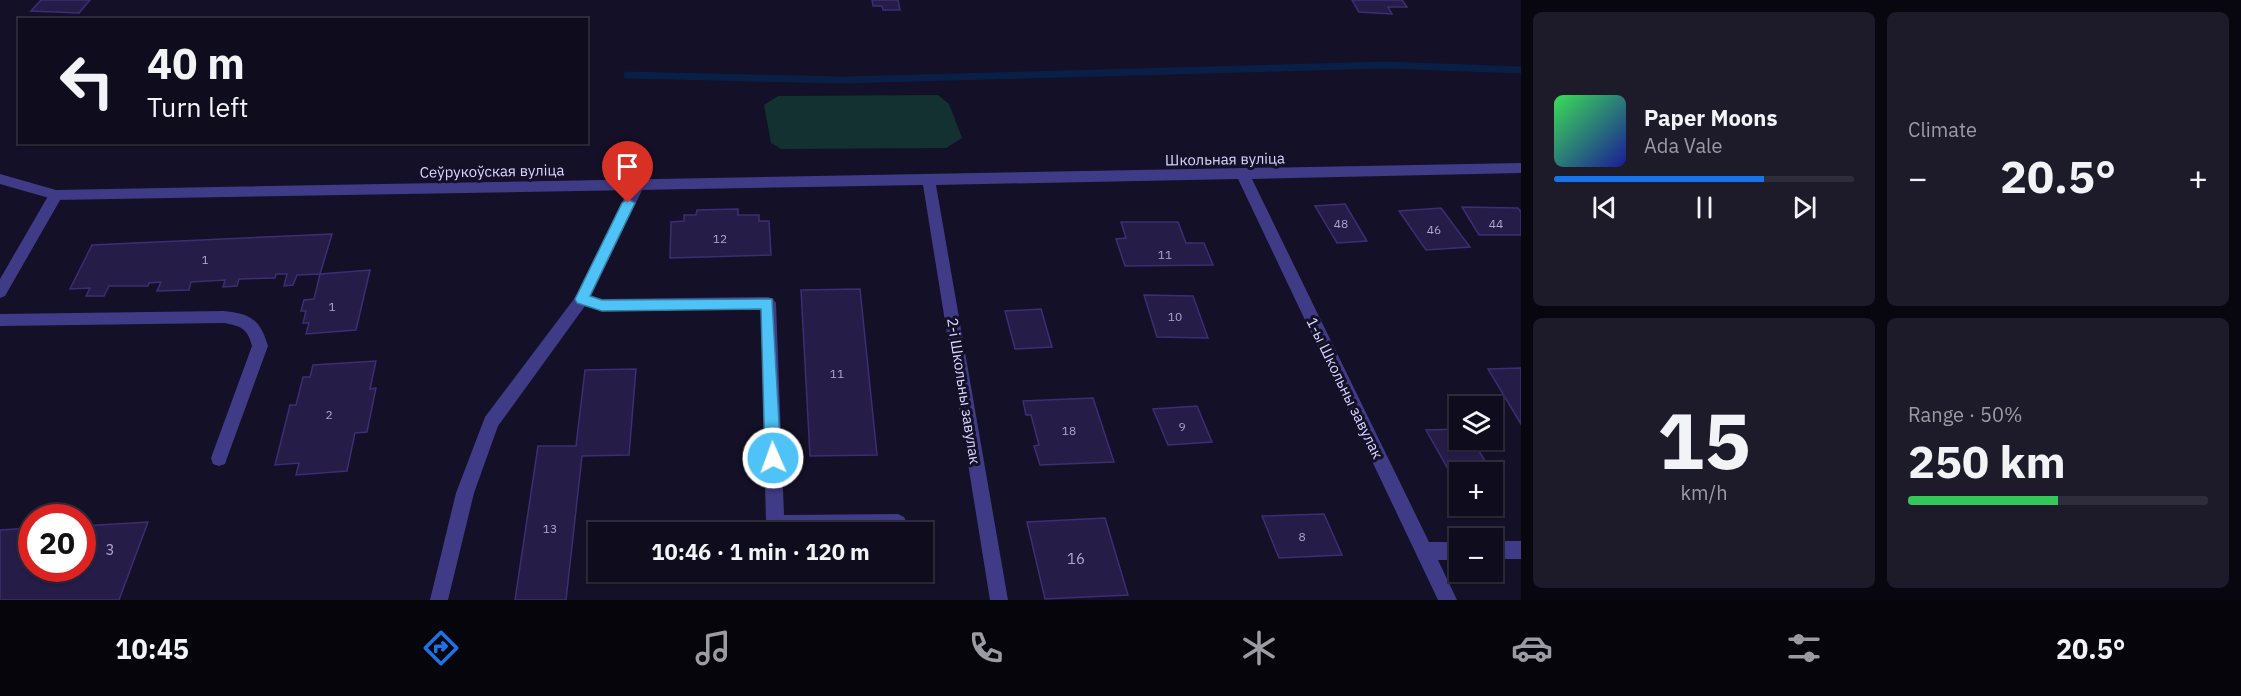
<!DOCTYPE html>
<html lang="en">
<head>
<meta charset="utf-8">
<style>
	body { margin:0; font-family:"IBM Plex Sans",sans-serif; background:#1d1a2a; color:#f1f3f6; height:100vh; display:flex; flex-direction:column; font-size:22px; white-space:nowrap }
	* { box-sizing:border-box; margin:0 }
	p { font-size:20px; color:#9b9ba4 }
	.icon { flex:none; width:33px; height:33px; fill:none; stroke:currentColor; stroke-width:2; stroke-linecap:round; stroke-linejoin:round }
	.map { position:relative; flex:1; overflow:hidden }
	.panel { display:flex; flex-direction:column; gap:12px; padding:12px; background:#080710; width:720px }
	.panel>* { flex:none }
	.hud { position:absolute; left:18px; top:18px; width:570px; height:126px; border-radius:0px; box-shadow:0 2px 4px #0004,0 0 0 2px #2f2c3b; background:#0f0c1d; color:#f1f3f6; overflow:hidden }
	.tools { position:absolute; left:1449px; top:396px; display:grid; gap:12px }
	.tools a { display:grid; place-items:center; width:54px; height:54px; border-radius:0px; background:#0f0c1d; box-shadow:0 2px 4px #0004,0 0 0 2px #2f2c3b; font-size:30px }
	.speed { position:absolute; left:18px; top:504px; display:flex; gap:12px; font-size:30px; font-weight:700; text-align:center }
	.speed>* { display:grid; place-content:center; width:78px; height:78px; border-radius:50%; background:#0f0c1d; box-shadow:0 2px 4px #0004,0 0 0 2px #2f2c3b; line-height:1 }
	.speed .limit { border:9px solid #d22; background:#fff; color:#111 }
	.pin { position:absolute; display:grid; place-items:center; width:51px; height:51px; color:#fff; margin:-62px -26px; border-radius:50% 50% 50% 0; rotate:-45deg; box-shadow:0 0 6px #0007 }
	.pin .icon { rotate:45deg }
	.me { position:absolute; width:66px; margin:-33px; rotate:358deg; stroke-linejoin:round; filter:drop-shadow(0 0 4px #0008) }
	.turn { display:flex; align-items:center; gap:21px; height:126px; padding:0 30px; font-size:27px }
	.turn .icon { width:78px; height:78px; stroke-width:2.5 }
	.turn b { display:block; font-size:42px; line-height:51px }
	.big { font-size:45px; font-weight:700; line-height:1.1 }
	.panel .card { flex:1; display:flex; flex-direction:column; justify-content:center; gap:9px; min-width:0; padding:0 21px; border-radius:9px; background:#1d1a2a }
	.panel .dial { align-items:center; gap:0 }
	.dial b { font-size:78px; line-height:1 }
	.song { display:flex; align-items:center; gap:18px }
	.cover { width:72px; height:72px; border-radius:9px; background:linear-gradient(135deg,hsl(130 70% 55%),hsl(240 70% 35%)) }
	.played { height:6px; border-radius:3px; background:linear-gradient(90deg,#1a73e8 70%,#2f2c3b 70%) }
	.keys { display:flex; justify-content:space-around; direction:ltr }
	.heat { display:flex; justify-content:space-between; align-items:center; font-size:33px; direction:ltr }
	.charge { height:9px; border-radius:4px; background:linear-gradient(90deg,#34c759 50%,#2f2c3b 0) }
	.panel .tiles { flex:1; display:grid; gap:12px; grid-template-columns:repeat(2,1fr) }
	.trip { position:absolute; left:588px; top:522px; width:345px; height:60px; border-radius:0px; background:#0f0c1d; box-shadow:0 2px 4px #0004,0 0 0 2px #2f2c3b; font-weight:700; line-height:60px; text-align:center }
	.tabs { display:flex; height:96px; justify-content:space-around; align-items:center; background:#06050c; color:#9b9ba4 }
	.tabs .icon { width:42px; height:42px }
	.tabs .active { color:#1a73e8 }
	.tabs b { font-size:27px; color:#f1f3f6 }
	main { display:flex; flex:1; min-height:0 }
	.map>svg:first-child { display:block }
	.green { fill:#133131 }
	.lines { fill:none; stroke-linecap:round; stroke-linejoin:round }
	.stream { stroke:#0a1f46; stroke-width:7 }
	.building { fill:#251c48; stroke:#3d2e74; stroke-width:1.5 }
	.service { fill:#3f3b86; fill-rule:evenodd }
	.minor { fill:#3f3b86; fill-rule:evenodd }
	.route { fill:#4fc3f7; stroke:#337fa1; stroke-width:1.5 }
	.labels { text-anchor:middle; dominant-baseline:central; stroke-width:6; stroke-linejoin:round; paint-order:stroke }
	.number-label { font-size:12px; fill:#aea8d1 }
	.street-label { font-size:15px; fill:#dbd6ff; stroke:#141027 }
	.near-number-label { font-size:15px; fill:#aea8d1 }
</style>
</head>
<body>
<main>
<div class="map">
<svg width="1521" height="600" viewBox="0 0 1521 600">
	<rect width="100%" height="100%" fill="#141027"/>
	<path class="green" d="M938,95L949,104L962,138L946,148L781,149L771,143L764,105L778,96Z"/>
	<g class="lines">
		<path class="stream" d="M627,75L843,80L1385,65L1521,70"/>
	</g>
	<path class="building" d="M41,0H90L79,13L31,11Z
		M872,0H898L900,10H883L882,6H873Z
		M1352,0H1402L1407,7H1388L1392,14L1359,12Z
		M1345,204L1367,241L1337,243L1315,206Z
		M1462,207L1518,208L1521,212V235H1479Z
		M1441,208L1470,247L1426,250L1399,211Z
		M738,209V215H759V221H769L771,255L670,258L671,222L684,221V215H696L697,210Z
		M1121,222H1178L1186,243H1204L1213,265L1125,266L1116,239L1126,238Z
		M332,234L320,274L297,275L293,285L284,286L287,274H276L275,278L239,279L237,286L223,287L225,280L191,282L189,290L157,291L161,282L149,283L148,286H109L104,296H86L90,288L70,289L92,245Z
		M370,270L356,330L306,334L309,323H303L306,311H301L304,300L314,299L320,274Z
		M860,289L877,455L810,456L801,290Z
		M1144,295L1193,296L1208,338L1157,337Z
		M1041,309L1052,347L1015,349L1005,311Z
		M376,361L370,389L376,388L367,432L355,433L347,471L296,475L299,463L275,465L290,405H296L303,377H310L313,365Z
		M1521,368V424L1488,369Z
		M636,369L629,455L582,456L566,600H515L538,446H576L585,370Z
		M1093,398L1114,462L1040,465L1034,446L1039,445L1031,415H1026L1023,401Z
		M1197,406L1212,442L1168,445L1153,409Z
		M1460,429V440H1472L1492,472H1460V476H1452L1426,430Z
		M1324,514L1342,555L1279,558L1262,516Z
		M1105,518L1128,595L1045,599L1027,522Z
		M148,522L119,600H0V530L32,528V568H82V526Z"/>
	<g class="lines">
		<path class="service" d="M638,179L645,184L591,296L602,299L768,297L773,299L776,303L784,515L898,514L904,517L907,523L904,529L898,532H775L769,530L766,524L761,309L602,311L585,306L498,426L474,493L448,600H430L456,493L485,417L577,295L631,184Z
			M56,190L63,195L5,296L0,298V279L51,191Z
			M224,311C251,314 260,319 268,346L227,458L225,464L219,466L213,464L211,458L252,346C248,329 241,326 224,323L0,326V314Z"/>
		<path class="minor" d="M1521,163V173L1252,179L1429,542H1460V560H1438L1457,600H1438L1238,179L936,185L1008,600H990L923,185L56,200L0,184V174L56,190Z
			M1492,541H1521V559H1492Z"/>
	</g>
	<path class="route" d="M628,199L635,203L590,296L602,300L772,299L781,458L778,463L773,465L767,463L765,458L761,309L602,311L577,303L575,299L622,203Z"/>
	<g class="labels">
		<g class="number-label">
			<text x="1341" y="223">48</text>
			<text x="1496" y="223">44</text>
			<text x="1434" y="229">46</text>
			<text x="720" y="238">12</text>
			<text x="1165" y="254">11</text>
			<text x="205" y="259">1</text>
			<text x="332" y="306">1</text>
			<text x="1175" y="316">10</text>
			<text x="837" y="373">11</text>
			<text x="329" y="414">2</text>
			<text x="1182" y="426">9</text>
			<text x="1069" y="430">18</text>
			<text x="550" y="528">13</text>
			<text x="1302" y="536">8</text>
		</g>
		<g class="street-label">
			<text transform="translate(1225 159) rotate(-1)">Школьная вуліца</text>
			<text transform="translate(492 171) rotate(-1)">Сеўрукоўская вуліца</text>
			<text transform="translate(1345 388) rotate(64)">1-ы Школьны завулак</text>
			<text transform="translate(964 391) rotate(81)">2-і Школьны завулак</text>
		</g>
		<g class="near-number-label">
			<text x="110" y="549">3</text>
			<text x="1076" y="558">16</text>
		</g>
	</g>
</svg>
<div class="tools">
<a><svg class="icon" aria-label="layers" viewBox="0 0 24 24"><path d="M12 4l9 5-9 5-9-5zM3 14l9 5 9-5"/></svg></a>
<a>+</a>
<a>−</a>
</div>
<div class="speed"><div class="limit">20</div></div>
<div class="pin" style="left:628px;top:203px;background:#d93025"><svg class="icon" aria-label="arrive" viewBox="0 0 24 24"><path d="M6 21V4h12l-3 4 3 4H6"/></svg></div>
<svg class="me" style="left:773px;top:458px" viewBox="-20 -20 40 40"><circle r="17" fill="#4fc3f7" stroke="#fff" stroke-width="3"/><path d="M0-11L8 9 0 5-8 9z" fill="#fff"/></svg>
<div class="trip">10:46 · 1 min · 120 m</div>
<div class="hud">
<div class="turn"><svg class="icon" aria-label="left" viewBox="0 0 24 24"><path d="M17 20v-9H6M10 6l-5 5 5 5"/></svg><div><b>40 m</b>Turn left</div></div>
</div>
</div>
<section class="panel">
<div class="tiles">
<div class="card">
<div class="song"><i class="cover"></i><div><b>Paper Moons</b><p>Ada Vale</p></div></div>
<div class="played"></div>
<div class="keys"><svg class="icon" aria-label="previous" viewBox="0 0 24 24"><path d="M18 5L8 12l10 7zM5 5v14"/></svg><svg class="icon" aria-label="pause" viewBox="0 0 24 24"><path d="M8 5v14M16 5v14"/></svg><svg class="icon" aria-label="next" viewBox="0 0 24 24"><path d="M6 5l10 7-10 7zM19 5v14"/></svg></div>
</div>
<div class="card"><p>Climate</p>
<div class="heat"><a>−</a><b class="big">20.5°</b><a>+</a></div>
</div>
<div class="card dial"><b>15</b><p>km/h</p></div>
<div class="card"><p>Range · 50%</p><b class="big">250 km</b><div class="charge"></div></div>
</div>
</section>
</main>
<nav class="tabs">
<b>10:45</b>
<svg class="icon active" aria-label="directions" viewBox="0 0 24 24"><path d="M12 3l9 9-9 9-9-9zM9 14v-3h6M13 9l2 2-2 2"/></svg>
<svg class="icon" aria-label="music" viewBox="0 0 24 24"><path d="M9 18V5l10-2v13"/><circle cx="6" cy="18" r="3"/><circle cx="16" cy="16" r="3"/></svg>
<svg class="icon" aria-label="phone" viewBox="0 0 24 24"><path d="M5 4h4l2 5-3 2q2 4 5 5l2-3 5 2v4C11 20 4 13 5 4z"/></svg>
<svg class="icon" aria-label="climate" viewBox="0 0 24 24"><path d="M12 3v18M4 7l16 10M4 17L20 7"/></svg>
<svg class="icon" aria-label="car" viewBox="0 0 24 24"><path d="M5 17H2v-5l4-1 3-4h7l3 4 3 1v5h-3M9 17h6M6 11h13"/><circle cx="7" cy="17" r="2"/><circle cx="17" cy="17" r="2"/></svg>
<svg class="icon" aria-label="filters" viewBox="0 0 24 24"><path d="M4 7h16M4 17h16"/><circle cx="9" cy="7" r="2"/><circle cx="15" cy="17" r="2"/></svg>
<b>20.5°</b>
</nav>
</body>
</html>
